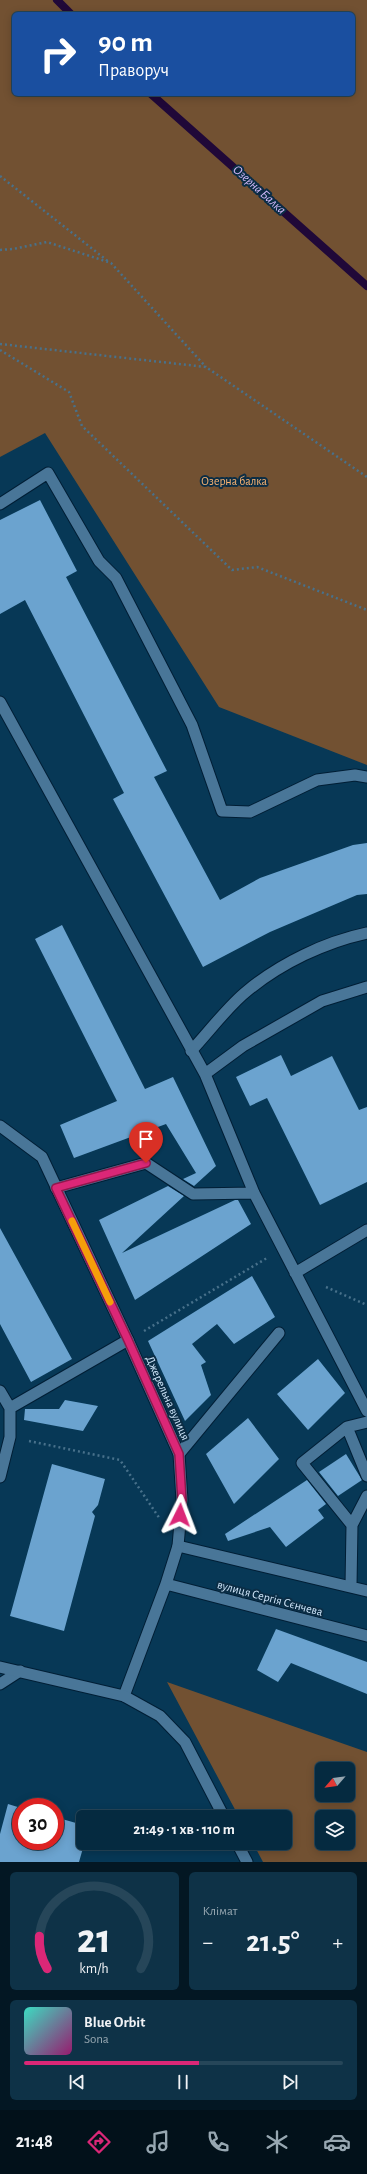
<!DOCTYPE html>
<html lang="uk">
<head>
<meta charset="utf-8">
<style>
	body { margin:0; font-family:"Alegreya Sans",sans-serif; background:#0e3247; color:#f1f3f6; height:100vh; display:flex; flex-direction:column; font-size:15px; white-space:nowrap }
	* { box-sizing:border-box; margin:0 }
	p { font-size:13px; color:#97a7b1 }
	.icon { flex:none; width:22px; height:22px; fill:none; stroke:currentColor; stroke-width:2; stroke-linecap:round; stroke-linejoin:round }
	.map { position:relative; height:1862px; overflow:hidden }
	.sheet { display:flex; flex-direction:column; gap:10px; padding:10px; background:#031723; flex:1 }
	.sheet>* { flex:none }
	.top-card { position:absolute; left:12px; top:12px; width:343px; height:84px; border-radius:6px; box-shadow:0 2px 10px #0003,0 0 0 1px #264659; background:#1a4fa0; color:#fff; overflow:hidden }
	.needle { width:26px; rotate:242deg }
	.buttons { position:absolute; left:315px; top:1762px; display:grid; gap:8px }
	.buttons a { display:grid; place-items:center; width:40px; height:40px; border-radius:6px; background:#052a40; box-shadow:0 2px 10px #0003,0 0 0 1px #264659; font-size:20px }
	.speed { position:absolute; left:12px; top:1798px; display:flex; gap:8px; font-size:20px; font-weight:700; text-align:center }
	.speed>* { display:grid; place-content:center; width:52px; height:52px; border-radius:50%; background:#052a40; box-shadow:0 2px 10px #0003,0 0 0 1px #264659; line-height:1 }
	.speed .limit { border:6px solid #d22; background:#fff; color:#111 }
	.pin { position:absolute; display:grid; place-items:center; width:34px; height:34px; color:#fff; margin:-41px -17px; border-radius:50% 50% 50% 0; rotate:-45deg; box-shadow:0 0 4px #0007 }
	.pin .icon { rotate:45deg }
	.me { position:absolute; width:44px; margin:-22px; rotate:3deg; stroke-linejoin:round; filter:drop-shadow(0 0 3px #0008) }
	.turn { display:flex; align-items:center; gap:14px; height:84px; padding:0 20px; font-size:18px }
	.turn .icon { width:52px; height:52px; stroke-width:2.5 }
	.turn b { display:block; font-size:28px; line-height:34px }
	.big { font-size:30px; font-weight:700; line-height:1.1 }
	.sheet .widget { flex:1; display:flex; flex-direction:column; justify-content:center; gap:6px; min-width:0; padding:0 14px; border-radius:6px; background:#0e3247 }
	.sheet .dial { align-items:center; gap:0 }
	.dial svg { height:104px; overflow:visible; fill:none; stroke:#264659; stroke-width:7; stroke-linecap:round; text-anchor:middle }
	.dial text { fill:#f1f3f6; stroke:none }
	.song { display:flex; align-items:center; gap:12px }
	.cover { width:48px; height:48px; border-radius:6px; background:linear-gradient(135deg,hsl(170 70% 55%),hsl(320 70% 35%)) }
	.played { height:4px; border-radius:2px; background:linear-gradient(90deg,#db2777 55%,#264659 55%) }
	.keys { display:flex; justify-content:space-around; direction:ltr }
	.heat { display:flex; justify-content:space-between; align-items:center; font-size:22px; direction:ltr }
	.sheet .tiles { flex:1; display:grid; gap:10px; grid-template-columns:1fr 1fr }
	.widget:last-child { grid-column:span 2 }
	.trip { position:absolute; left:76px; top:1810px; width:216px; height:40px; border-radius:6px; background:#052a40; box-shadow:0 2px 10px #0003,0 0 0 1px #264659; font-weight:700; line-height:40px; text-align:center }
	.dock { display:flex; height:64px; justify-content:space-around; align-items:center; background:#02111a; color:#97a7b1 }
	.dock .icon { width:28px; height:28px }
	.dock .selected { color:#db2777 }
	.dock b { font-size:18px; color:#f1f3f6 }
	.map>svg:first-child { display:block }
	.green { fill:#725132; fill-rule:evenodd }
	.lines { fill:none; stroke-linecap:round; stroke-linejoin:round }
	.stream { stroke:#200838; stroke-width:8 }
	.building { fill:#6ba3cf }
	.service-casing { stroke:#001e35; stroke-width:13 }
	.minor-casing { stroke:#001e35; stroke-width:13 }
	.tertiary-casing { stroke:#001e35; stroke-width:13 }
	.path { stroke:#48718b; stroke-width:2.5; stroke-dasharray:2 3; stroke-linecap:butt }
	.service { stroke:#497698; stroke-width:11 }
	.minor { stroke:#497698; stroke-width:11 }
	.tertiary { stroke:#497698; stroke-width:11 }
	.route-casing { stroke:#8e194d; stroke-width:10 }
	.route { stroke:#db2777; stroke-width:7 }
	.slow { stroke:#f59e0b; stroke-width:7 }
	.labels { text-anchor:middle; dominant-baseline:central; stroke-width:4; stroke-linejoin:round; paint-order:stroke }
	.park-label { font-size:12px; fill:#fbb472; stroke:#0b2d45 }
	.street-label { font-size:12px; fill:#d0e7fb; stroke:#0b2d45 }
	.water-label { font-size:13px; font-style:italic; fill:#d2b8f9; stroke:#0b2d45 }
</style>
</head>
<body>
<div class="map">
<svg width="367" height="1862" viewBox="0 0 367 1862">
	<rect width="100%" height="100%" fill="#073856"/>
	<path class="green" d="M0,0H367V765L219,707L45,433L0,457ZM14,14H353V94H14Z
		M167,1682L367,1752V1862H263L253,1843H285V1817H239ZM322,1769H348V1795H322ZM322,1817H348V1843H322Z"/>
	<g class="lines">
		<path class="stream" d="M57,0L71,14
			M151,94L367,286"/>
	</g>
	<path class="building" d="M40,500L77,571L66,577L167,771L154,777L220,900L260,878L353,845L367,843V894L357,895L270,932L203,967L113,799L124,793L25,600L0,614V520Z
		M62,925L145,1089L173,1077L216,1166L194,1186L183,1179L196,1173L166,1124L74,1158L60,1125L117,1101L35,939Z
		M281,1055L291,1076L332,1056L359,1110L367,1107V1182L320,1205L267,1098L250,1106L236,1077Z
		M168,1186L184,1196L122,1253L235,1200H238L251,1224L135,1300L99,1220Z
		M0,1228L72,1359L31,1382L0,1324Z
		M252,1276L275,1317L234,1344L217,1324L192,1344L206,1362L201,1365L211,1395L185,1421L148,1341Z
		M318,1359L345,1393L308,1430L277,1394Z
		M65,1400L98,1406L83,1431L24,1420L25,1409H59Z
		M248,1418L279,1459L234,1504L206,1454Z
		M346,1454L362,1480L338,1496L319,1472Z
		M52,1464L105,1479L98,1505L92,1512L95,1516L64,1631L10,1616Z
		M307,1480L326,1504L318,1510L324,1518L286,1547L270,1527L228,1541L225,1534Z
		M276,1629L367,1662V1694L291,1663L278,1682L257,1670Z
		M8,1804L21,1808V1841H55V1817L83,1825V1848L79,1862H0V1834Z"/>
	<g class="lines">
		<g class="service-casing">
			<path id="service" d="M0,504L48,473L99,561L116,578L192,725L222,811L250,812L317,780L355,775L367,777
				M0,702L205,1074L254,1193L367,1411
				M191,1051C208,1033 228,1006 247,991C281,963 325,942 367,933
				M205,1074L243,1046L322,1001L367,987
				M56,1188L146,1163L193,1194L254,1193
				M295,1273L367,1230
				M0,1391L10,1408
				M347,1427L367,1476
				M179,1454L279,1333
				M0,1477L10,1437V1408L128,1340
				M352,1525L367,1496
				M178,1546L367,1591
				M351,1586L352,1525L302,1463L347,1427L367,1422
				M0,1684L20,1671"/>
		</g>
		<g class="minor-casing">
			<path id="minor" d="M0,1126L42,1157L128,1340L179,1454L182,1500L178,1546L166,1584L124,1696
				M166,1584L367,1636"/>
		</g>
		<g class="tertiary-casing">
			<path id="tertiary" d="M0,1667L124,1696L160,1716L185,1742L224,1817
				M237,1843L247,1862"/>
		</g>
		<path class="path" d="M0,176L109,262
			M0,250L13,249L47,242L111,263L206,367
			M0,344L206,367L367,477
			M0,350L69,392L82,426L232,570L257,567L367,610
			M326,1287L367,1305
			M144,1331L267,1258
			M29,1441L120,1460L160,1519"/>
		<use href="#service" class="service"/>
		<use href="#minor" class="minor"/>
		<use href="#tertiary" class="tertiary"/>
	</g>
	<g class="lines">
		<g class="route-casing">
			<path id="route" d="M146,1163L56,1188L128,1340L179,1454L182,1500L180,1515"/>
		</g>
		<use href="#route" class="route"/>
		<path class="slow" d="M72,1221L110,1302"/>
	</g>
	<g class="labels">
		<g class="park-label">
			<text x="234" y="481">Озерна балка</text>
		</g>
		<g class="street-label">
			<text transform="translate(168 1398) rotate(66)">Джерельна вулиця</text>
			<text transform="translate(270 1598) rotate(15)">вулиця Сергія Сєнчева</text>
		</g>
		<g class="water-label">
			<text transform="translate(259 190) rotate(42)">Озерна Балка</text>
		</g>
	</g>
</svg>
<div class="buttons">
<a><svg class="needle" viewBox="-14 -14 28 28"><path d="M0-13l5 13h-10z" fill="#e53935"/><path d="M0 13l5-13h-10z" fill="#97a7b1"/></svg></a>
<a><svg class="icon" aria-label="layers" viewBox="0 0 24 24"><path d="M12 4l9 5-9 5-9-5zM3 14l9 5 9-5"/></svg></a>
</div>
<div class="speed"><div class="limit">30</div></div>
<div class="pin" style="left:146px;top:1163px;background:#d93025"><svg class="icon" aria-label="arrive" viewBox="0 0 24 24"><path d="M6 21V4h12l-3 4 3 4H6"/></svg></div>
<svg class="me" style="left:180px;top:1515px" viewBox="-20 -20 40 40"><path d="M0-17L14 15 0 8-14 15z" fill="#db2777" stroke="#fff" stroke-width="4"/></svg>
<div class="trip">21:49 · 1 хв · 110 m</div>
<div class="top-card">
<div class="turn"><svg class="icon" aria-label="right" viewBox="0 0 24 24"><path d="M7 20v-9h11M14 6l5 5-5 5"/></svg><div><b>90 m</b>Праворуч</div></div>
</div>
</div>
<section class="sheet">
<div class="tiles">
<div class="widget dial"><svg viewBox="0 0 100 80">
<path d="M14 69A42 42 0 1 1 86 69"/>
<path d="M14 69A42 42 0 0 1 8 44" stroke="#db2777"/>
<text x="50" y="56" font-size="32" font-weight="700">21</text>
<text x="50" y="72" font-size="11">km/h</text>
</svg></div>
<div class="widget"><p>Клімат</p>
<div class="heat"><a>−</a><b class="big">21.5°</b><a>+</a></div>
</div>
<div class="widget">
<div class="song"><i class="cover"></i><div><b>Blue Orbit</b><p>Sona</p></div></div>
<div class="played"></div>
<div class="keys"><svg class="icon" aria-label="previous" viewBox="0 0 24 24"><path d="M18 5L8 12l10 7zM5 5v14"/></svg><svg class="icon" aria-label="pause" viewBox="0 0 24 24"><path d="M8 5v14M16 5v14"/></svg><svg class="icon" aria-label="next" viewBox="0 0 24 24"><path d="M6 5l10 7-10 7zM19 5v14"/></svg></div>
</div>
</div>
</section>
<nav class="dock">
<b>21:48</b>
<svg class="icon selected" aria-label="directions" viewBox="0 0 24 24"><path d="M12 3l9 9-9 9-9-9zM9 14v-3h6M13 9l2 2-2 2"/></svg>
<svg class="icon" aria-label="music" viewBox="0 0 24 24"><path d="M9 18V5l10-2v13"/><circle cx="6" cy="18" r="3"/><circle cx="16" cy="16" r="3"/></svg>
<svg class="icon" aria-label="phone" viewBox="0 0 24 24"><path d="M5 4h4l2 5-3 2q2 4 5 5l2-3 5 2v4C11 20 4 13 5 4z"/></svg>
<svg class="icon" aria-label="climate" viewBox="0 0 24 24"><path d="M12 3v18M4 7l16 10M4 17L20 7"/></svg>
<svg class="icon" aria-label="car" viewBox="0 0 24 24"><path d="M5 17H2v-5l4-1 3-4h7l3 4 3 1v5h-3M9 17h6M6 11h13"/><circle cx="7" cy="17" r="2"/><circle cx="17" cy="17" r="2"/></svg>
</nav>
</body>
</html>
